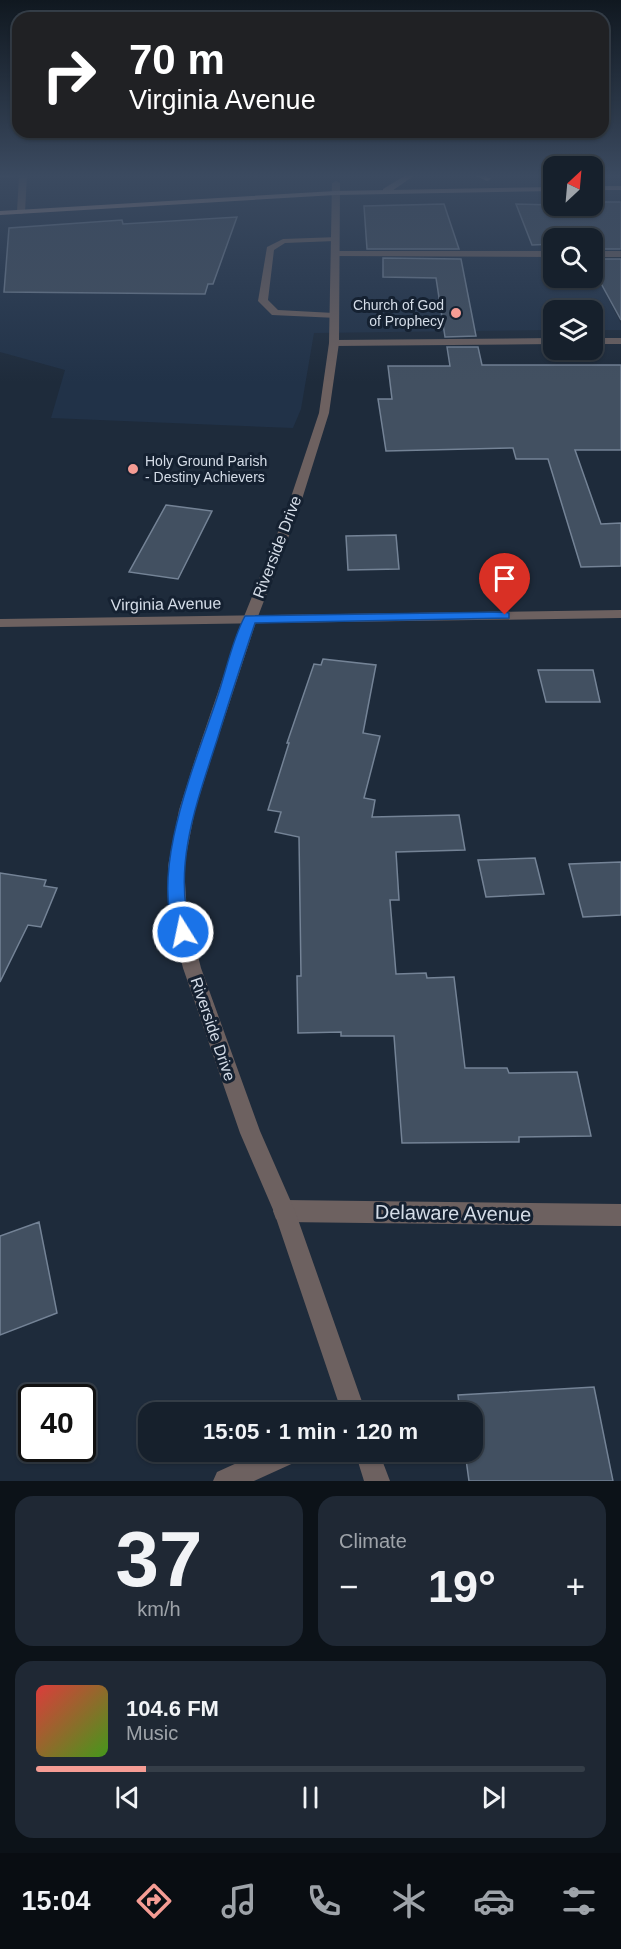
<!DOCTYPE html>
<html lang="en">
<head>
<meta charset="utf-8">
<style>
	body { margin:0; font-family:Helvetica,sans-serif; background:#1f2834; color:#f1f3f6; height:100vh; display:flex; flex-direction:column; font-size:22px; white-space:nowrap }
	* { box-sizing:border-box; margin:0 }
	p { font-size:20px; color:#9ea3a9 }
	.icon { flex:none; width:33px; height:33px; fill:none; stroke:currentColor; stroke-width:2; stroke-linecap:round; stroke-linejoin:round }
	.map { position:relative; height:1481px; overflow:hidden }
	.sheet { display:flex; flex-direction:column; gap:15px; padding:15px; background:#0c1218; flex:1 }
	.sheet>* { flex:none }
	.guide { position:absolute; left:12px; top:12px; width:597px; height:126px; border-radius:18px; box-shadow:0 2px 4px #0004,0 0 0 2px #353e48; background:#202124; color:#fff; overflow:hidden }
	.needle { width:39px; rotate:26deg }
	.buttons { position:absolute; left:543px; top:156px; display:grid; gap:12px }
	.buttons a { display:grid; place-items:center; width:60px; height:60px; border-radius:12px; background:#16202c; box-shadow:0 2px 4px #0004,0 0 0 2px #353e48; font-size:30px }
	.speed { position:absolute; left:18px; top:1384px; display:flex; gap:12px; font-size:30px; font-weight:700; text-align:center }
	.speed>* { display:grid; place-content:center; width:78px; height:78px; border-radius:50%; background:#16202c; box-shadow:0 2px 4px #0004,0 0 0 2px #353e48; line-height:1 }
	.speed .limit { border:3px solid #111; border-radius:9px; background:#fff; color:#111 }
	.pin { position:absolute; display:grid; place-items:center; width:51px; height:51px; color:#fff; margin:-62px -26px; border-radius:50% 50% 50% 0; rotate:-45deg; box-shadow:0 0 6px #0007 }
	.pin .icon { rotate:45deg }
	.me { position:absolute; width:66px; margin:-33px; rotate:350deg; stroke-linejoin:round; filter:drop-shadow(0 0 4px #0008) }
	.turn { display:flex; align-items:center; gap:21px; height:126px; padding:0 18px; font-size:27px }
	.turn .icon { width:78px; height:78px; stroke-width:2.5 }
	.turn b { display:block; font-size:42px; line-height:51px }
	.big { font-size:45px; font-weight:700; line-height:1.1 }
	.sheet .tile { flex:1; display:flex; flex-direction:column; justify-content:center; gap:9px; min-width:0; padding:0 21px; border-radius:18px; background:#1f2834 }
	.sheet .dial { align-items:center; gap:0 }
	.dial b { font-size:78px; line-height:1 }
	.song { display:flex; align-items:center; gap:18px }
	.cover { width:72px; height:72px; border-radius:9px; background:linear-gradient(135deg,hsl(0 70% 55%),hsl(100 70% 35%)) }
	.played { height:6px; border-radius:3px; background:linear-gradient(90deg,#f59c94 20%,#353e48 20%) }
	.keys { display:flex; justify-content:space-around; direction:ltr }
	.heat { display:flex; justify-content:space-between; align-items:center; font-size:33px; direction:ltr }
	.sheet .tiles { flex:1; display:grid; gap:15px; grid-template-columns:1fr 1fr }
	.tile:last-child { grid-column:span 2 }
	.trip { position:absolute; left:138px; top:1402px; width:345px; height:60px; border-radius:18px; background:#16202c; box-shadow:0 2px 4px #0004,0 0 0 2px #353e48; font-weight:700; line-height:60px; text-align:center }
	.tabs { display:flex; height:96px; justify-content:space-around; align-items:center; background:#090d12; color:#9ea3a9 }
	.tabs .icon { width:42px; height:42px }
	.tabs .current { color:#f59c94 }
	.tabs b { font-size:27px; color:#f1f3f6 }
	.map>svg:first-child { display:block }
	.built { fill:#213248 }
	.building { fill:#425061; stroke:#748396; stroke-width:1.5 }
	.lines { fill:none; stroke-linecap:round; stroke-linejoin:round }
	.service { fill:#6d6160; fill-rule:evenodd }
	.minor { fill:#6d6160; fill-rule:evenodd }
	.tertiary { fill:#6d6160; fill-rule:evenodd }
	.secondary { fill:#93807e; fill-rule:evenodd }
	.primary { fill:#b09895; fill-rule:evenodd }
	.route { fill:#1a73e8; stroke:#114b97; stroke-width:1.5 }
	.poi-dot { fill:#f59c94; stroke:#152131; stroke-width:2 }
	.labels { text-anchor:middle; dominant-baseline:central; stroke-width:6; stroke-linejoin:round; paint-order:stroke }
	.far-poi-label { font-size:14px; fill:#d5dde8; stroke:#152131; text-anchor:end }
	.street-label { font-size:16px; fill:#d5dde8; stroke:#152131 }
	.near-street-label { font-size:20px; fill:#d5dde8; stroke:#152131 }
</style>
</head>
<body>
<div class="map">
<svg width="621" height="1481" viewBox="0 0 621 1481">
	<rect width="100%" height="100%" fill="#1e2b3b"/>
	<path class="built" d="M0,175H553L554,206H592L593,175H621V255H593L592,238H554V278H592L593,269L621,324V330H593L592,310H554L553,330L314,333L301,409L293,428L51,418L65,370L0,352Z"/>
	<path class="building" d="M592,202H621V249H592V238H554V244L532,245L516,204L592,206Z
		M444,204L459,249H367L364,206Z
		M237,217L213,284H208L205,294L4,292L9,228L122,220L123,224Z
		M383,258L461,259L476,336L445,337L436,278L383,277Z
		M592,259H621V320L592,267Z
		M447,347H478L482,365H621V450H575L601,524L621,523V566L581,567L548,459H516L513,448L386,451L378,399H392L388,366H450Z
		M166,505L212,511L178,579L129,572Z
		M396,535L399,569L348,570L346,536Z
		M323,659L376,665L363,733L380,736L364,798L375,800L372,817L459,815L465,850L396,852L399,900H390L396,974L426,973L427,978L454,977L465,1068H507L509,1073L577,1072L591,1136L519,1137V1142L402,1143L394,1036H341V1032L298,1033L297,976H301L299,837L275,832L281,812L268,810L289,743H287L314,664L321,665Z
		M538,670H593L600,702H546Z
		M535,858L544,894L486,897L478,860Z
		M621,862V915L583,917L569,864Z
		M0,873L46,880L44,886L57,888L41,927L28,925L0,982Z
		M39,1222L57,1313L0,1335V1236Z
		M594,1387L613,1481H469L465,1452H472V1413H460L458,1395Z"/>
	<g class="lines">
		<path class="service" d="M0,175H25L0,178Z
			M338,237V241H335L285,243L274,250L268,300L278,310L334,313L337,314V318L272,315L258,301L267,247L283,239Z
			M335,251H554V257L332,256V252Z
			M592,251H621V257H592Z
			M261,1452H301L298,1461L254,1481H213L217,1472Z"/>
		<path class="minor" d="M19,175H27L25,212L21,214L17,212Z
			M554,338V344L334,346L329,343L334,340Z
			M592,338H621V344H592Z
			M621,610V618L0,627V619Z
			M284,1200L621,1204V1226L284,1222L276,1219L273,1211L276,1203Z"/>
		<path class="tertiary" d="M336,181L340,183L339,343L329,413L298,512L257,619L213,753L195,810L184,866L187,913L201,968L260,1131L295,1211L366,1413H342L274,1212L240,1133L183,968L169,913L168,866L179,810L197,753L243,619L286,512L319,413L329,343L332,183Z
			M355,1452H379L390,1481H364Z"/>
		<path class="secondary" d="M406,175H415L389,193H383V189Z"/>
		<path class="primary" d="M474,175H484L491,179L487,181Z
			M592,186H621V190H592Z
			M554,187V191L335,195L0,215V211L335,191Z"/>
	</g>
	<linearGradient id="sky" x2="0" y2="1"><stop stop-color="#101820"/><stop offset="0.46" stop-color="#3b4a60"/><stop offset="1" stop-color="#3b4a60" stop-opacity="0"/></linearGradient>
	<rect width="621" height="382" fill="url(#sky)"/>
	<path class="route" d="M505,612L509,613V618L255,623C242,662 229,701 217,740C197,802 172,866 191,932L188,936H177C147,875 197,759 217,698C226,672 232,640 245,616Z"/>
	<g class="poi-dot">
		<circle cx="456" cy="313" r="6"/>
		<circle cx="133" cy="469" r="6"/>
	</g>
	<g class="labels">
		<g class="far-poi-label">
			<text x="444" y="305">Church of God<tspan x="444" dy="16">of Prophecy</tspan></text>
			<text x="145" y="461" text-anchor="start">Holy Ground Parish<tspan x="145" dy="16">- Destiny Achievers</tspan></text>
		</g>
		<g class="street-label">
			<text transform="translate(277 547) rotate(-69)">Riverside Drive</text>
			<text transform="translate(166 604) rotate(-1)">Virginia Avenue</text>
			<text transform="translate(213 1029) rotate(71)">Riverside Drive</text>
		</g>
		<g class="near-street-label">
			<text transform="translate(453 1213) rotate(1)">Delaware Avenue</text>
		</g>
	</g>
</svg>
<div class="buttons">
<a><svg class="needle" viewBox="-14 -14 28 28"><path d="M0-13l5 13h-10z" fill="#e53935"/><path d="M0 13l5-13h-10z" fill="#9ea3a9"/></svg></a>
<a><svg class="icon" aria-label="search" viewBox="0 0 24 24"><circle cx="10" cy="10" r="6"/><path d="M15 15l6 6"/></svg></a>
<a><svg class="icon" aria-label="layers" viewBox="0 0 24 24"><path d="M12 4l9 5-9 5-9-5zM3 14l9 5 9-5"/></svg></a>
</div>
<div class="speed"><div class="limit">40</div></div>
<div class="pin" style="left:505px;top:615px;background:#d93025"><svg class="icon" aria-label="arrive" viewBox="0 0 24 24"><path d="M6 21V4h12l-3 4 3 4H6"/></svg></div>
<svg class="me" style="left:183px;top:932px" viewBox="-20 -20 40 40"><circle r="17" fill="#1a73e8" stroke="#fff" stroke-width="3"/><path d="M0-11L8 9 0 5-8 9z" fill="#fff"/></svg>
<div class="trip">15:05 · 1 min · 120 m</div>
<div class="guide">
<div class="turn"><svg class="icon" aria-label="right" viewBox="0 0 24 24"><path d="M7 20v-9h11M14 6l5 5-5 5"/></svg><div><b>70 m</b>Virginia Avenue</div></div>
</div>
</div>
<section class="sheet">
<div class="tiles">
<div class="tile dial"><b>37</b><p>km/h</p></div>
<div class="tile"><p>Climate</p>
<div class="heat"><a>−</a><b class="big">19°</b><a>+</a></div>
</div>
<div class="tile">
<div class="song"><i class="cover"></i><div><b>104.6 FM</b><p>Music</p></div></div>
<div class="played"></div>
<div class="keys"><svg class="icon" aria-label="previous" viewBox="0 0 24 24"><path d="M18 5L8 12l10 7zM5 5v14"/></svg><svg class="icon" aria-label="pause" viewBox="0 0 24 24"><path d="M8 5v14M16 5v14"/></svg><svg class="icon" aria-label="next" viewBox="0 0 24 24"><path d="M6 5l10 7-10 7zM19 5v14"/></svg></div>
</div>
</div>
</section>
<nav class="tabs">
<b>15:04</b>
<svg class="icon current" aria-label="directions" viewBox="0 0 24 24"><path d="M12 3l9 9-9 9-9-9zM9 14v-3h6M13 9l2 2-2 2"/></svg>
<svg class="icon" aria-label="music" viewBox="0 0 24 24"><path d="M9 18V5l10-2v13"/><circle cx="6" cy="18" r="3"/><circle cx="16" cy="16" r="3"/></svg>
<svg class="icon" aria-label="phone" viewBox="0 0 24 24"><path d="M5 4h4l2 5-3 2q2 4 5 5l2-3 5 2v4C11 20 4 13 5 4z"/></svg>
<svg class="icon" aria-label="climate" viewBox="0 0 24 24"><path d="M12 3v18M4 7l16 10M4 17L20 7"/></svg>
<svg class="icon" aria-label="car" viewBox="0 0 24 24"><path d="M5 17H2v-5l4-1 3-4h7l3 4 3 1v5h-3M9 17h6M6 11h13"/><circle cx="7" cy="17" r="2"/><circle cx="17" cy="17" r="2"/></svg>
<svg class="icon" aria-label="filters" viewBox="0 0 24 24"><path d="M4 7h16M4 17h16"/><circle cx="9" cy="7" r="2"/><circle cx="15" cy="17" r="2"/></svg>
</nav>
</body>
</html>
